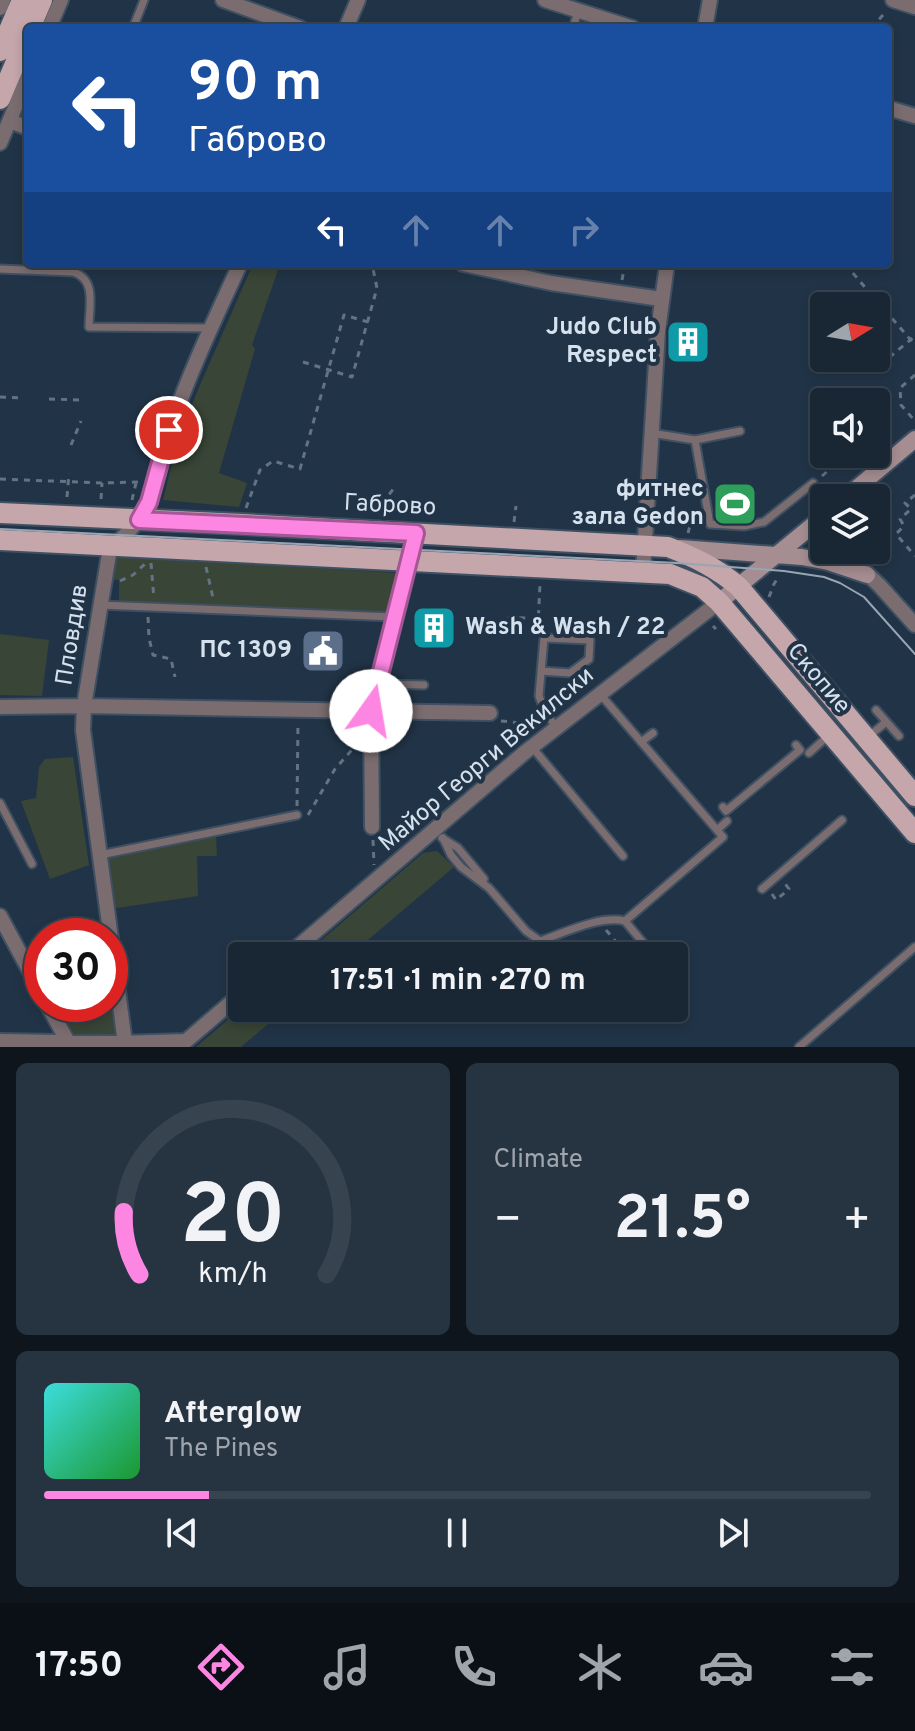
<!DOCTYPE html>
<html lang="en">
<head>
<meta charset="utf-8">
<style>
	body { margin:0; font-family:Overpass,sans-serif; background:#263341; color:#f1f3f6; height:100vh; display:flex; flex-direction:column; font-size:30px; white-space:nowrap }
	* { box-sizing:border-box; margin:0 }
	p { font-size:26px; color:#9fa5ad }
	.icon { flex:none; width:44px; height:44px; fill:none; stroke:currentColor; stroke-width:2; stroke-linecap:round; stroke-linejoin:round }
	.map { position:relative; height:1047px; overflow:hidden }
	.sheet { display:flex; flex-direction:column; gap:16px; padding:16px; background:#0e151d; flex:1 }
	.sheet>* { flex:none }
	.guide { position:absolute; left:24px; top:24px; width:868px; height:244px; border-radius:8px; box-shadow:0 4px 12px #0003,0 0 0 2px #374450; background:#1a4fa0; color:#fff; overflow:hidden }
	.needle { width:52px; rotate:79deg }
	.buttons { position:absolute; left:810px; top:292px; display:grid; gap:16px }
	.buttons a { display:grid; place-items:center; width:80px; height:80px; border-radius:8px; background:#192735; box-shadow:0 4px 12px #0003,0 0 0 2px #374450; font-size:40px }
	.speed { position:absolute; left:24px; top:918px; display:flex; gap:16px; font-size:40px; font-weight:700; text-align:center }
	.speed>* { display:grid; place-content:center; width:104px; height:104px; border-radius:50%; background:#192735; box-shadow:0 4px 12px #0003,0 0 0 2px #374450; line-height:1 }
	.speed .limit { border:12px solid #d22; background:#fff; color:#111 }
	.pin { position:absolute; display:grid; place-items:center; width:68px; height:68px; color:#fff; margin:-34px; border:4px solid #fff; border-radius:50%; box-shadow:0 2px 8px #0007 }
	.me { position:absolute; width:88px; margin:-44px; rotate:13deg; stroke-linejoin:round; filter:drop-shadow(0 0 6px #0008) }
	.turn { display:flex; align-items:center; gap:28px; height:168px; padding:0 32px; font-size:36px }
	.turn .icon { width:104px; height:104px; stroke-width:2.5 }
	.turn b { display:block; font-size:56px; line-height:68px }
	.lanes { display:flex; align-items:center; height:76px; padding:0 32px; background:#0003; justify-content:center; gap:40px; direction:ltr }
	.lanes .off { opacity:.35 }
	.big { font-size:60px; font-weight:700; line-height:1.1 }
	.sheet .card { flex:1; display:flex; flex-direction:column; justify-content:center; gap:12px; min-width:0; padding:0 28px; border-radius:12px; background:#263341 }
	.sheet .dial { align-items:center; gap:0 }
	.dial svg { height:208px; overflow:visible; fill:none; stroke:#374450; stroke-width:7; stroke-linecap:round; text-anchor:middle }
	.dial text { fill:#f1f3f6; stroke:none }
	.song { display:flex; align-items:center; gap:24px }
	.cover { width:96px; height:96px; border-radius:12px; background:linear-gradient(135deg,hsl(180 70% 55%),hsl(130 70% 35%)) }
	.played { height:8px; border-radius:4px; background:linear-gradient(90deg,#fd86e3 20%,#374450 20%) }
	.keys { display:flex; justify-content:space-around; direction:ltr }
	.heat { display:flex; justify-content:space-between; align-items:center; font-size:44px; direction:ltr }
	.sheet .tiles { flex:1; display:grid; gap:16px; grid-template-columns:1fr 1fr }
	.card:last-child { grid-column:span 2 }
	.trip { position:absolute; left:228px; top:942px; width:460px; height:80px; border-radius:8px; background:#192735; box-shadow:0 4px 12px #0003,0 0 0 2px #374450; font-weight:700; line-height:80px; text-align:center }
	.tabs { display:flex; height:128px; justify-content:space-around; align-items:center; background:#0a1015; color:#9fa5ad }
	.tabs .icon { width:56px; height:56px }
	.tabs .on { color:#fd86e3 }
	.tabs b { font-size:36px; color:#f1f3f6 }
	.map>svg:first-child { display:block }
	.green { fill:#394536 }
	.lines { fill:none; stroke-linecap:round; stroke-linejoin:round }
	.lane-casing { stroke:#3e5062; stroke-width:11 }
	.street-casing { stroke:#3e5062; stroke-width:18 }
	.secondary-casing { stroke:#3e5062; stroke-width:20 }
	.primary-casing { stroke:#3e5062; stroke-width:24 }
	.path { stroke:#637384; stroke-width:3; stroke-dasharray:6 6; stroke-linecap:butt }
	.lane { stroke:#7b6d6f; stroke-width:7 }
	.street { stroke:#7b6d6f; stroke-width:14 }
	.secondary { stroke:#a58d91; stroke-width:16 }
	.primary { stroke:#c4a6ab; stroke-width:20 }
	.tram { stroke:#98a5b4; stroke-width:2 }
	.route-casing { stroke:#a45794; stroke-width:20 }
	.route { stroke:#fd86e3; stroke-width:14 }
	.labels { text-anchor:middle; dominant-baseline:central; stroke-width:8; stroke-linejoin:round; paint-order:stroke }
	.poi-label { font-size:24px; font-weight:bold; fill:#d6e1ee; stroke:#213447; text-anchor:end }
	.street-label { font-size:24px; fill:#d6e1ee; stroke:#213447 }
</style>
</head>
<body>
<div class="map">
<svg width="915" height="1047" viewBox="0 0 915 1047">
	<rect width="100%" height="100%" fill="#213447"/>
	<path class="green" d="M253,264H280L252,345L255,349L219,473L247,483L239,507L163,500L178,439L200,385Z
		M118,556L397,573L388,613L119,601V580L109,579L113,557Z
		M0,634L49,640L42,696L0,695Z
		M73,757L89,865L50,879L21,801L36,798L39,767L45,759Z
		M216,834L217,856H197L198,896L110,909L103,857Z
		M437,851L454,867L349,956H303L423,853Z
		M110,973L118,1037L70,1036L47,1004H110Z
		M242,1008H287L241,1047H196Z"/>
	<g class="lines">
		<g class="lane-casing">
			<path id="lane" d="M133,28L144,0
				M573,28L578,11
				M0,269L73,272C97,279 89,307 89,327L211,328
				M651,433L695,440L710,524L744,526L764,522L813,483
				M695,440L740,431
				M100,605L394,617
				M541,671L570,673L589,659L590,640L544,638L539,696L545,712L556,727
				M378,684L424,685
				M600,694L723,837L625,921
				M876,710L899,736
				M868,737L886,722
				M641,742L653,733
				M532,747L623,856
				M809,753L828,736
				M0,803L32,864
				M723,807L726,811L800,750L796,745
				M717,830L727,821
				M442,838L458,848L484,879
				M443,838L451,855L461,867L489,888L526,931L547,946L556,956
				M100,855L297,815
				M762,889L842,820
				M540,941C564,933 600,915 625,921L654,956
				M799,1047L915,947"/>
		</g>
		<g class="street-casing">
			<path id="street" d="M223,0L300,28
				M545,0L633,28
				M893,0L915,7
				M0,8L3,0
				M49,28L61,0
				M346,28L358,0
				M705,28L710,0
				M888,108L915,116
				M10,121L28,128
				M0,143L28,77
				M463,264L551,283L661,299
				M843,550L880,586L915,625
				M643,572L658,331L667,264
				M0,707L84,706L490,713
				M372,827L371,711L416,533
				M0,916L42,994
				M287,956L524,753L719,602
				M47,1004L68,1042
				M0,1041L119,1043L186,1041
				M125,1043L83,730L84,706L109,554C119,538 135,528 144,512C157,489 162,449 172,423C191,369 216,317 240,264
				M179,1047L242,993"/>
		</g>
		<g class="secondary-casing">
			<path id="secondary" d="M845,498L915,439
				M680,548L802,557L828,562L867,575
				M719,602L824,516"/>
		</g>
		<g class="primary-casing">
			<path id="primary" d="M30,28L42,0
				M0,51L22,0
				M0,99L28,33
				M0,513L241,524L668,547C694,557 717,568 739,587L915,796
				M0,540L670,574L702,587L719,602L915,833"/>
		</g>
		<path class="path" d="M871,28L883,15
			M845,264L915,345
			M622,280L625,264
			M303,362L352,377L377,288L372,264
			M880,365L915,336
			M915,375L900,388L901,405L915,421
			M0,397L24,398
			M49,399L81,400
			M71,445L81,421
			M822,476L841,459
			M0,479L102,483L140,482
			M915,495L905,503L911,509L900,519L904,526L896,534L915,556
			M67,497L69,473
			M101,499L102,483
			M132,500L136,483
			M246,508L260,470L273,461L300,469L344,315L368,322
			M379,515V508L394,488
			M514,522L516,506
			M688,533L691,522H698
			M151,563L154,599
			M206,567L213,598
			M120,581L133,575L146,563
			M769,597L774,584L779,576
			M148,617L149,638L153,655L171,659L175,677
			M497,624L510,617L538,619
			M713,626L716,629
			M539,628L538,625L540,584
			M501,721L521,723V739
			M297,806L298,722
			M308,815L335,769L358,743
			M386,827L418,826
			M373,840L374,865
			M772,894L776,900L789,889L784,882
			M606,930L628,956
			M674,980V982
			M70,1013L80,1004"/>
		<use href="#lane" class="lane"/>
		<use href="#street" class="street"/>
		<use href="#secondary" class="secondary"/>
		<use href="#primary" class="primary"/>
		<path class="tram" d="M0,529L677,563L784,571L824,577L840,583L864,597L915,654"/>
	</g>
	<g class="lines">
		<g class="route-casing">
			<path id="route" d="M169,430L149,502L139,520L416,533L371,711"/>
		</g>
		<use href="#route" class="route"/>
	</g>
	<defs>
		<g id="building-square" transform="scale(2.3)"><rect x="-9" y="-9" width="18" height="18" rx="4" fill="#0f9aa8" stroke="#213447"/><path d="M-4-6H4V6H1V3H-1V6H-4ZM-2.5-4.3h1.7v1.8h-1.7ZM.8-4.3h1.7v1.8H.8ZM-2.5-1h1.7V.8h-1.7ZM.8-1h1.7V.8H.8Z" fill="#fff"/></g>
		<g id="stadium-square" transform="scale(2.3)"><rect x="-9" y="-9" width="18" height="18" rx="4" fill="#2e9e5b" stroke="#213447"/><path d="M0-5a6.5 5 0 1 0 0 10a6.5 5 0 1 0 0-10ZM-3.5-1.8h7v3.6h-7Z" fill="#fff"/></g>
		<g id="civic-square" transform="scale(2.3)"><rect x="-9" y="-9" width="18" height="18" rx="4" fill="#5c6f8a" stroke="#213447"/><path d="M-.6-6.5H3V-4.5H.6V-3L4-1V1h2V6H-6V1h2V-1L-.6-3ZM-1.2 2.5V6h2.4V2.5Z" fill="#fff"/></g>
	</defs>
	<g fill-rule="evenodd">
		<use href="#building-square" x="688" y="342"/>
		<use href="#stadium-square" x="735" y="504"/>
		<use href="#building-square" x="434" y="628"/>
		<use href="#civic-square" x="323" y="651"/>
	</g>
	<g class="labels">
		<g class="poi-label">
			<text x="657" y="328">Judo Club<tspan x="657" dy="28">Respect</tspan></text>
			<text x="704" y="490">фитнес<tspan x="704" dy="28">зала Gedon</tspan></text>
			<text x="465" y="628" text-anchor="start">Wash &amp; Wash / 22</text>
			<text x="292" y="651">ПС 1309</text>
		</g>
		<g class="street-label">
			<text transform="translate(390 506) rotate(3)">Габрово</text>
			<text transform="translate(73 635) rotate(-81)">Пловдив</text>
			<text transform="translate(818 679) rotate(50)">Скопие</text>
			<text transform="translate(487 760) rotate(-40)">Майор Георги Векилски</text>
		</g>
	</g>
</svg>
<div class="buttons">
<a><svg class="needle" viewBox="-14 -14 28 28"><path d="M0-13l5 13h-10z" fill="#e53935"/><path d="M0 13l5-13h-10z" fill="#9fa5ad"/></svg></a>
<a><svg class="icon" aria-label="sound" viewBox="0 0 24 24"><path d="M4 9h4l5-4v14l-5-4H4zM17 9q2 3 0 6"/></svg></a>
<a><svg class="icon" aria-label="layers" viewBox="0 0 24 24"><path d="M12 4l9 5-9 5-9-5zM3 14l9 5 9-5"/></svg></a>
</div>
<div class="speed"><div class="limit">30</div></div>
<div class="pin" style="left:169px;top:430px;background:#d93025"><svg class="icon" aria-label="arrive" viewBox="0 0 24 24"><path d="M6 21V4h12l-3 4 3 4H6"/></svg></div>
<svg class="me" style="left:371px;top:711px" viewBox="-20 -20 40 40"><circle r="19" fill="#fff"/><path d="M0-13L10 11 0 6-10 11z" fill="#fd86e3"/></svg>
<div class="trip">17:51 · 1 min · 270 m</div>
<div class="guide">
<div class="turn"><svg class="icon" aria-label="left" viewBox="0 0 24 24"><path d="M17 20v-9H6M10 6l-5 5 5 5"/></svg><div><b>90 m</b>Габрово</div></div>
<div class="lanes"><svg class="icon" aria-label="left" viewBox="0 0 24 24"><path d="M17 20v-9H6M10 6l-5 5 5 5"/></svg><svg class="icon off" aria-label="ahead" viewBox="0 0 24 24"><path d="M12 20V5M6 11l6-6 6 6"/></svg><svg class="icon off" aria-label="ahead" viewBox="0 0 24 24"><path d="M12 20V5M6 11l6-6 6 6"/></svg><svg class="icon off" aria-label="right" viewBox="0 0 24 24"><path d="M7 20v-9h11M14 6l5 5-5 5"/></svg></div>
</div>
</div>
<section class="sheet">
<div class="tiles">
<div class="card dial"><svg viewBox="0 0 100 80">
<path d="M14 69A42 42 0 1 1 86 69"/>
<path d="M14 69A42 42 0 0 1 8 45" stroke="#fd86e3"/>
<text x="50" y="56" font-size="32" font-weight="700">20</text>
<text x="50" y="72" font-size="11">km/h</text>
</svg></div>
<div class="card"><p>Climate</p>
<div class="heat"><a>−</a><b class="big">21.5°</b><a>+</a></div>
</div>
<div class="card">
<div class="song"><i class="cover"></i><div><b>Afterglow</b><p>The Pines</p></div></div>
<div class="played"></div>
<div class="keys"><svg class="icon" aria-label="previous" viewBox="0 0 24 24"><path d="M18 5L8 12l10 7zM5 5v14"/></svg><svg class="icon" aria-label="pause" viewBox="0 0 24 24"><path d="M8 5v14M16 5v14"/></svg><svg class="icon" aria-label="next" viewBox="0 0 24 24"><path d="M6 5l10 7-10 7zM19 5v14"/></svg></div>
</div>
</div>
</section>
<nav class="tabs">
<b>17:50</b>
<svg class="icon on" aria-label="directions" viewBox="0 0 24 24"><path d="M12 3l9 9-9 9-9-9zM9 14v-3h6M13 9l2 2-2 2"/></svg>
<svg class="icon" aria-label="music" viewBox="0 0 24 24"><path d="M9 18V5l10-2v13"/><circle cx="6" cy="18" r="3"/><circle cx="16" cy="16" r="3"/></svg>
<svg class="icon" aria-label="phone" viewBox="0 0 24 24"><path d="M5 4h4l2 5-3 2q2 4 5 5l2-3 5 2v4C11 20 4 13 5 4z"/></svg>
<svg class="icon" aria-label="climate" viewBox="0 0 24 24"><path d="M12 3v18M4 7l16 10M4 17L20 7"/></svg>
<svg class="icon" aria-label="car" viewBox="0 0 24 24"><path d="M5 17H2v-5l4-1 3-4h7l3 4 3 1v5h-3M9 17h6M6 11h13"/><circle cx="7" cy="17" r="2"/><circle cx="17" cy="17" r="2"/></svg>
<svg class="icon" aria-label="filters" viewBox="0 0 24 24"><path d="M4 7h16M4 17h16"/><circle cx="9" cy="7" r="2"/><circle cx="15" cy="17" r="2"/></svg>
</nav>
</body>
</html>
